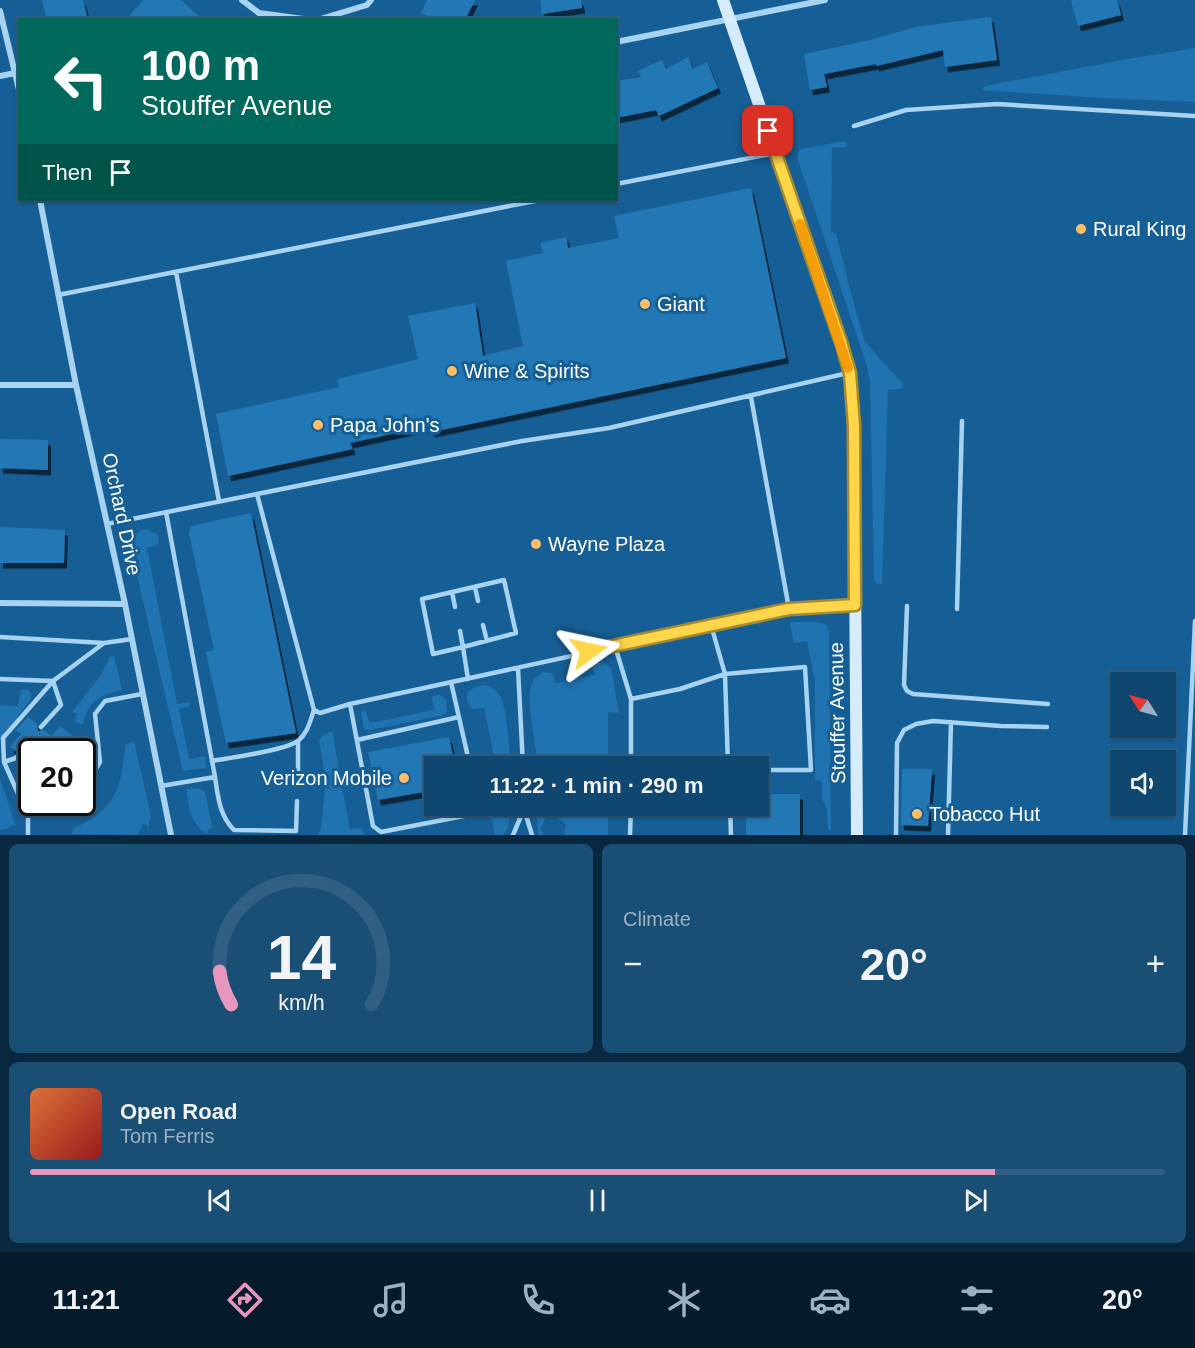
<!DOCTYPE html>
<html lang="en">
<head>
<meta charset="utf-8">
<style>
	body { margin:0; font-family:Helvetica,sans-serif; background:#194e75; color:#f1f3f6; height:100vh; display:flex; flex-direction:column; font-size:22px; white-space:nowrap }
	* { box-sizing:border-box; margin:0 }
	p { font-size:20px; color:#9cb2c3 }
	.icon { flex:none; width:33px; height:33px; fill:none; stroke:currentColor; stroke-width:2; stroke-linecap:round; stroke-linejoin:round }
	.map { position:relative; height:835px; overflow:hidden }
	.panel { display:flex; flex-direction:column; gap:9px; padding:9px; background:#09273e; flex:1 }
	.panel>* { flex:none }
	.banner { position:absolute; left:18px; top:18px; width:600px; height:183px; border-radius:0px; box-shadow:0 2px 4px #0004,0 0 0 2px #305f83; background:#00695c; color:#fff; overflow:hidden }
	.needle { width:39px; rotate:306deg }
	.tools { position:absolute; left:1110px; top:672px; display:grid; gap:12px }
	.tools a { display:grid; place-items:center; width:66px; height:66px; border-radius:0px; background:#104770; box-shadow:0 2px 4px #0004,0 0 0 2px #305f83; font-size:30px }
	.speed { position:absolute; left:18px; top:738px; display:flex; gap:12px; font-size:30px; font-weight:700; text-align:center }
	.speed>* { display:grid; place-content:center; width:78px; height:78px; border-radius:50%; background:#104770; box-shadow:0 2px 4px #0004,0 0 0 2px #305f83; line-height:1 }
	.speed .limit { border:3px solid #111; border-radius:9px; background:#fff; color:#111 }
	.pin { position:absolute; display:grid; place-items:center; width:51px; height:51px; color:#fff; margin:-26px; border-radius:12px; box-shadow:0 3px 9px #0006 }
	.me { position:absolute; width:66px; margin:-33px; rotate:78deg; stroke-linejoin:round; filter:drop-shadow(0 0 4px #0008) }
	.turn { display:flex; align-items:center; gap:21px; height:126px; padding:0 24px; font-size:27px }
	.turn .icon { width:78px; height:78px; stroke-width:2.5 }
	.turn b { display:block; font-size:42px; line-height:51px }
	.then { display:flex; align-items:center; height:57px; padding:0 24px; background:#0003; gap:12px; font-size:22px }
	.big { font-size:45px; font-weight:700; line-height:1.1 }
	.panel .card { flex:1; display:flex; flex-direction:column; justify-content:center; gap:9px; min-width:0; padding:0 21px; border-radius:9px; background:#194e75 }
	.panel .dial { align-items:center; gap:0 }
	.dial svg { height:156px; overflow:visible; fill:none; stroke:#305f83; stroke-width:7; stroke-linecap:round; text-anchor:middle }
	.dial text { fill:#f1f3f6; stroke:none }
	.song { display:flex; align-items:center; gap:18px }
	.cover { width:72px; height:72px; border-radius:9px; background:linear-gradient(135deg,hsl(20 70% 55%),hsl(0 70% 35%)) }
	.played { height:6px; border-radius:3px; background:linear-gradient(90deg,#e797bd 85%,#305f83 85%) }
	.keys { display:flex; justify-content:space-around; direction:ltr }
	.heat { display:flex; justify-content:space-between; align-items:center; font-size:33px; direction:ltr }
	.panel .tiles { flex:1; display:grid; gap:9px; grid-template-columns:1fr 1fr }
	.card:last-child { grid-column:span 2 }
	.trip { position:absolute; left:424px; top:756px; width:345px; height:60px; border-radius:0px; background:#104770; box-shadow:0 2px 4px #0004,0 0 0 2px #305f83; font-weight:700; line-height:60px; text-align:center }
	.menu { display:flex; height:96px; justify-content:space-around; align-items:center; background:#061c2d; color:#9cb2c3 }
	.menu .icon { width:42px; height:42px }
	.menu .current { color:#e797bd }
	.menu b { font-size:27px; color:#f1f3f6 }
	.map>svg:first-child { display:block }
	.green { fill:#1e73b0 }
	.building { fill:#2478b5; filter:url(#shadow) }
	.lines { fill:none; stroke-linecap:round; stroke-linejoin:round }
	.lane { stroke:#a7d3f1; stroke-width:4.5 }
	.street { stroke:#a7d3f1; stroke-width:6 }
	.secondary { stroke:#d6ebfc; stroke-width:12 }
	.route-casing { stroke:#a68a30; stroke-width:15 }
	.route { stroke:#ffd54a; stroke-width:10 }
	.slow { stroke:#f59e0b; stroke-width:10 }
	.poi-dot { fill:#ffbf68; stroke:#165f96; stroke-width:2 }
	.labels { text-anchor:middle; dominant-baseline:central; stroke-width:6; stroke-linejoin:round; paint-order:stroke }
	.poi-label { font-size:20px; fill:#fff; stroke:#165f96; text-anchor:start }
	.street-label { font-size:20px; fill:#fff; stroke:#165f96 }
</style>
</head>
<body>
<div class="map">
<svg width="1195" height="835" viewBox="0 0 1195 835">
	<defs>
		<filter id="shadow"><feDropShadow dx="3" dy="5.5" stdDeviation="0" flood-color="#0009"/></filter>
	</defs>
	<rect width="100%" height="100%" fill="#165f96"/>
	<path class="green" d="M1195,48V102L1101,98L982,90L985,86L1128,59Z
		M844,141L847,143L846,147L832,148L831,232L836,234L853,301L865,342L904,385L901,389L888,390L882,585L875,582L874,579L870,381L866,363L798,160V152L801,149Z
		M141,530H148L158,535L159,542L157,545L147,548L177,704L190,702V706L179,709L189,759L205,756L206,768L183,771L132,554L131,539Z
		M791,622H817L827,625L829,637L831,830L828,829L827,810L822,798V781L815,780V681L807,641L794,643L790,625Z
		M114,656L122,690C101,694 87,702 83,725L75,722L77,714L72,712L101,675L110,657Z
		M595,662H603L611,668L619,713L608,712V766H537C537,744 524,700 533,681C535,677 540,675 543,672L553,673L555,683L595,675L592,666Z
		M485,685C491,687 497,690 500,696C507,707 510,752 510,766H496L484,708L472,709C460,694 470,687 485,685Z
		M21,689L28,690L31,694V699L0,740V705L18,706Z
		M436,695H440L446,700L447,712L444,715L370,730L364,729L361,712L365,710L370,723L429,711L434,710L432,697Z
		M332,731L350,829L361,828L365,835H318L321,828L326,780L319,740L322,736Z
		M134,741L151,816L147,831V825L143,824L137,835L71,834L74,828C115,810 122,788 125,745Z
		M0,778C4,794 12,809 15,826L12,825L7,829L0,830Z
		M199,788L205,792L212,827L208,830V834L216,835C194,835 187,808 187,789Z
		M489,806H510L508,828L503,835H495Z
		M537,806H608V835H564L566,824L552,814L546,817L540,829L544,835H538Z"/>
	<path class="building" d="M42,0H83L88,20H47Z
		M143,0H181L203,20H126Z
		M427,0H475L465,20H434L421,13Z
		M540,0H581L582,8L542,14Z
		M1071,0H1117L1121,15L1078,26Z
		M991,17L997,60L945,67L943,50L876,66V64L824,74L827,87L810,90L804,54L870,40L916,27Z
		M688,57L693,69L707,62L718,88L659,116L656,110L616,118V81L641,77L638,71L662,60L666,69Z
		M751,188L786,358L432,432L429,426L350,443L353,449L228,476L216,414L339,387L337,379L418,359L408,316L475,303L483,356L523,346L506,261L543,253L540,243L566,237L568,248L619,238L614,216Z
		M0,439L48,440V470L0,468Z
		M251,513L296,733L226,743L206,652L214,650L189,533L191,526Z
		M0,527L65,530L64,563H0Z
		M28,717L37,724L38,731L44,730L52,736L60,726L92,752H32V763L23,756L22,751H16L10,747L21,734L16,730Z
		M449,737L455,766H435V790L378,800L368,752Z
		M902,769H932L928,826L901,825Z
		M759,794H800V835H746V806H759Z"/>
	<g class="lines">
		<path class="lane" d="M854,126L906,110L997,104L1195,116
			M616,184L776,153
			M176,272L219,501
			M58,295L540,200
			M751,397L789,609
			M257,494L314,710L320,713L350,704L789,609L855,605
			M107,524L522,441L609,428L848,373
			M475,587L478,601
			M452,592L455,607
			M907,606L904,685L907,691L913,694L1048,704
			M957,609L962,421
			M483,625L487,641
			M711,625L725,674L805,667L811,770H759
			M460,631L463,647L516,633L504,580L422,599L433,654L463,647L468,679
			M0,637L104,643
			M615,646L631,699V766
			M518,668L523,766
			M0,679L53,681L61,705L41,727
			M451,682L470,766
			M631,699L680,689L725,674L728,766
			M350,704L373,826L381,832L474,814L479,806
			M357,740L459,717
			M212,761C229,758 289,750 299,740C308,732 310,721 314,710
			M4,762L16,758L19,754
			M298,776V742
			M215,777C218,796 219,815 234,830L296,831L297,801
			M161,786L215,777L166,512
			M82,792L100,762L95,714L105,701L142,694
			M730,806L731,835
			M28,816L70,802
			M28,835V816L4,762L3,738L53,681L104,643L132,639
			M513,835L524,809L532,835
			M630,835L631,806
			M896,835L897,743L904,730L916,724L933,721L1001,726L1047,727
			M948,835L951,722
			M1185,835L1195,621"/>
		<path class="street" d="M242,0L259,13L311,20
			M0,11L20,94
			M317,20L367,5L371,0
			M616,42L825,0
			M0,76L15,73
			M40,200L76,385L125,604L171,835
			M0,385H76
			M0,603L125,604"/>
		<path class="secondary" d="M723,0L842,345L850,373L854,426L857,835"/>
	</g>
	<g class="lines">
		<g class="route-casing">
			<path id="route" d="M589,651L789,609L855,605L854,426L850,373L842,345L768,131"/>
		</g>
		<use href="#route" class="route"/>
		<path class="slow" d="M800,224L848,368"/>
	</g>
	<g class="poi-dot">
		<circle cx="1081" cy="229" r="6"/>
		<circle cx="645" cy="304" r="6"/>
		<circle cx="452" cy="371" r="6"/>
		<circle cx="318" cy="425" r="6"/>
		<circle cx="536" cy="544" r="6"/>
		<circle cx="404" cy="778" r="6"/>
		<circle cx="917" cy="814" r="6"/>
	</g>
	<g class="labels">
		<g class="poi-label">
			<text x="1093" y="229">Rural King</text>
			<text x="657" y="304">Giant</text>
			<text x="464" y="371">Wine &amp; Spirits</text>
			<text x="330" y="425">Papa John's</text>
			<text x="548" y="544">Wayne Plaza</text>
			<text x="392" y="778" text-anchor="end">Verizon Mobile</text>
			<text x="929" y="814">Tobacco Hut</text>
		</g>
		<g class="street-label">
			<text transform="translate(122 514) rotate(78)">Orchard Drive</text>
			<text transform="translate(837 713) rotate(-91)">Stouffer Avenue</text>
		</g>
	</g>
</svg>
<div class="tools">
<a><svg class="needle" viewBox="-14 -14 28 28"><path d="M0-13l5 13h-10z" fill="#e53935"/><path d="M0 13l5-13h-10z" fill="#9cb2c3"/></svg></a>
<a><svg class="icon" aria-label="sound" viewBox="0 0 24 24"><path d="M4 9h4l5-4v14l-5-4H4zM17 9q2 3 0 6"/></svg></a>
</div>
<div class="speed"><div class="limit">20</div></div>
<div class="pin" style="left:768px;top:131px;background:#d93025"><svg class="icon" aria-label="arrive" viewBox="0 0 24 24"><path d="M6 21V4h12l-3 4 3 4H6"/></svg></div>
<svg class="me" style="left:589px;top:651px" viewBox="-20 -20 40 40"><path d="M0-17L14 15 0 8-14 15z" fill="#ffd54a" stroke="#fff" stroke-width="4"/></svg>
<div class="trip">11:22 · 1 min · 290 m</div>
<div class="banner">
<div class="turn"><svg class="icon" aria-label="left" viewBox="0 0 24 24"><path d="M17 20v-9H6M10 6l-5 5 5 5"/></svg><div><b>100 m</b>Stouffer Avenue</div></div>
<div class="then">Then<svg class="icon" aria-label="arrive" viewBox="0 0 24 24"><path d="M6 21V4h12l-3 4 3 4H6"/></svg></div>
</div>
</div>
<section class="panel">
<div class="tiles">
<div class="card dial"><svg viewBox="0 0 100 80">
<path d="M14 69A42 42 0 1 1 86 69"/>
<path d="M14 69A42 42 0 0 1 8 52" stroke="#e797bd"/>
<text x="50" y="56" font-size="32" font-weight="700">14</text>
<text x="50" y="72" font-size="11">km/h</text>
</svg></div>
<div class="card"><p>Climate</p>
<div class="heat"><a>−</a><b class="big">20°</b><a>+</a></div>
</div>
<div class="card">
<div class="song"><i class="cover"></i><div><b>Open Road</b><p>Tom Ferris</p></div></div>
<div class="played"></div>
<div class="keys"><svg class="icon" aria-label="previous" viewBox="0 0 24 24"><path d="M18 5L8 12l10 7zM5 5v14"/></svg><svg class="icon" aria-label="pause" viewBox="0 0 24 24"><path d="M8 5v14M16 5v14"/></svg><svg class="icon" aria-label="next" viewBox="0 0 24 24"><path d="M6 5l10 7-10 7zM19 5v14"/></svg></div>
</div>
</div>
</section>
<nav class="menu">
<b>11:21</b>
<svg class="icon current" aria-label="directions" viewBox="0 0 24 24"><path d="M12 3l9 9-9 9-9-9zM9 14v-3h6M13 9l2 2-2 2"/></svg>
<svg class="icon" aria-label="music" viewBox="0 0 24 24"><path d="M9 18V5l10-2v13"/><circle cx="6" cy="18" r="3"/><circle cx="16" cy="16" r="3"/></svg>
<svg class="icon" aria-label="phone" viewBox="0 0 24 24"><path d="M5 4h4l2 5-3 2q2 4 5 5l2-3 5 2v4C11 20 4 13 5 4z"/></svg>
<svg class="icon" aria-label="climate" viewBox="0 0 24 24"><path d="M12 3v18M4 7l16 10M4 17L20 7"/></svg>
<svg class="icon" aria-label="car" viewBox="0 0 24 24"><path d="M5 17H2v-5l4-1 3-4h7l3 4 3 1v5h-3M9 17h6M6 11h13"/><circle cx="7" cy="17" r="2"/><circle cx="17" cy="17" r="2"/></svg>
<svg class="icon" aria-label="filters" viewBox="0 0 24 24"><path d="M4 7h16M4 17h16"/><circle cx="9" cy="7" r="2"/><circle cx="15" cy="17" r="2"/></svg>
<b>20°</b>
</nav>
</body>
</html>
